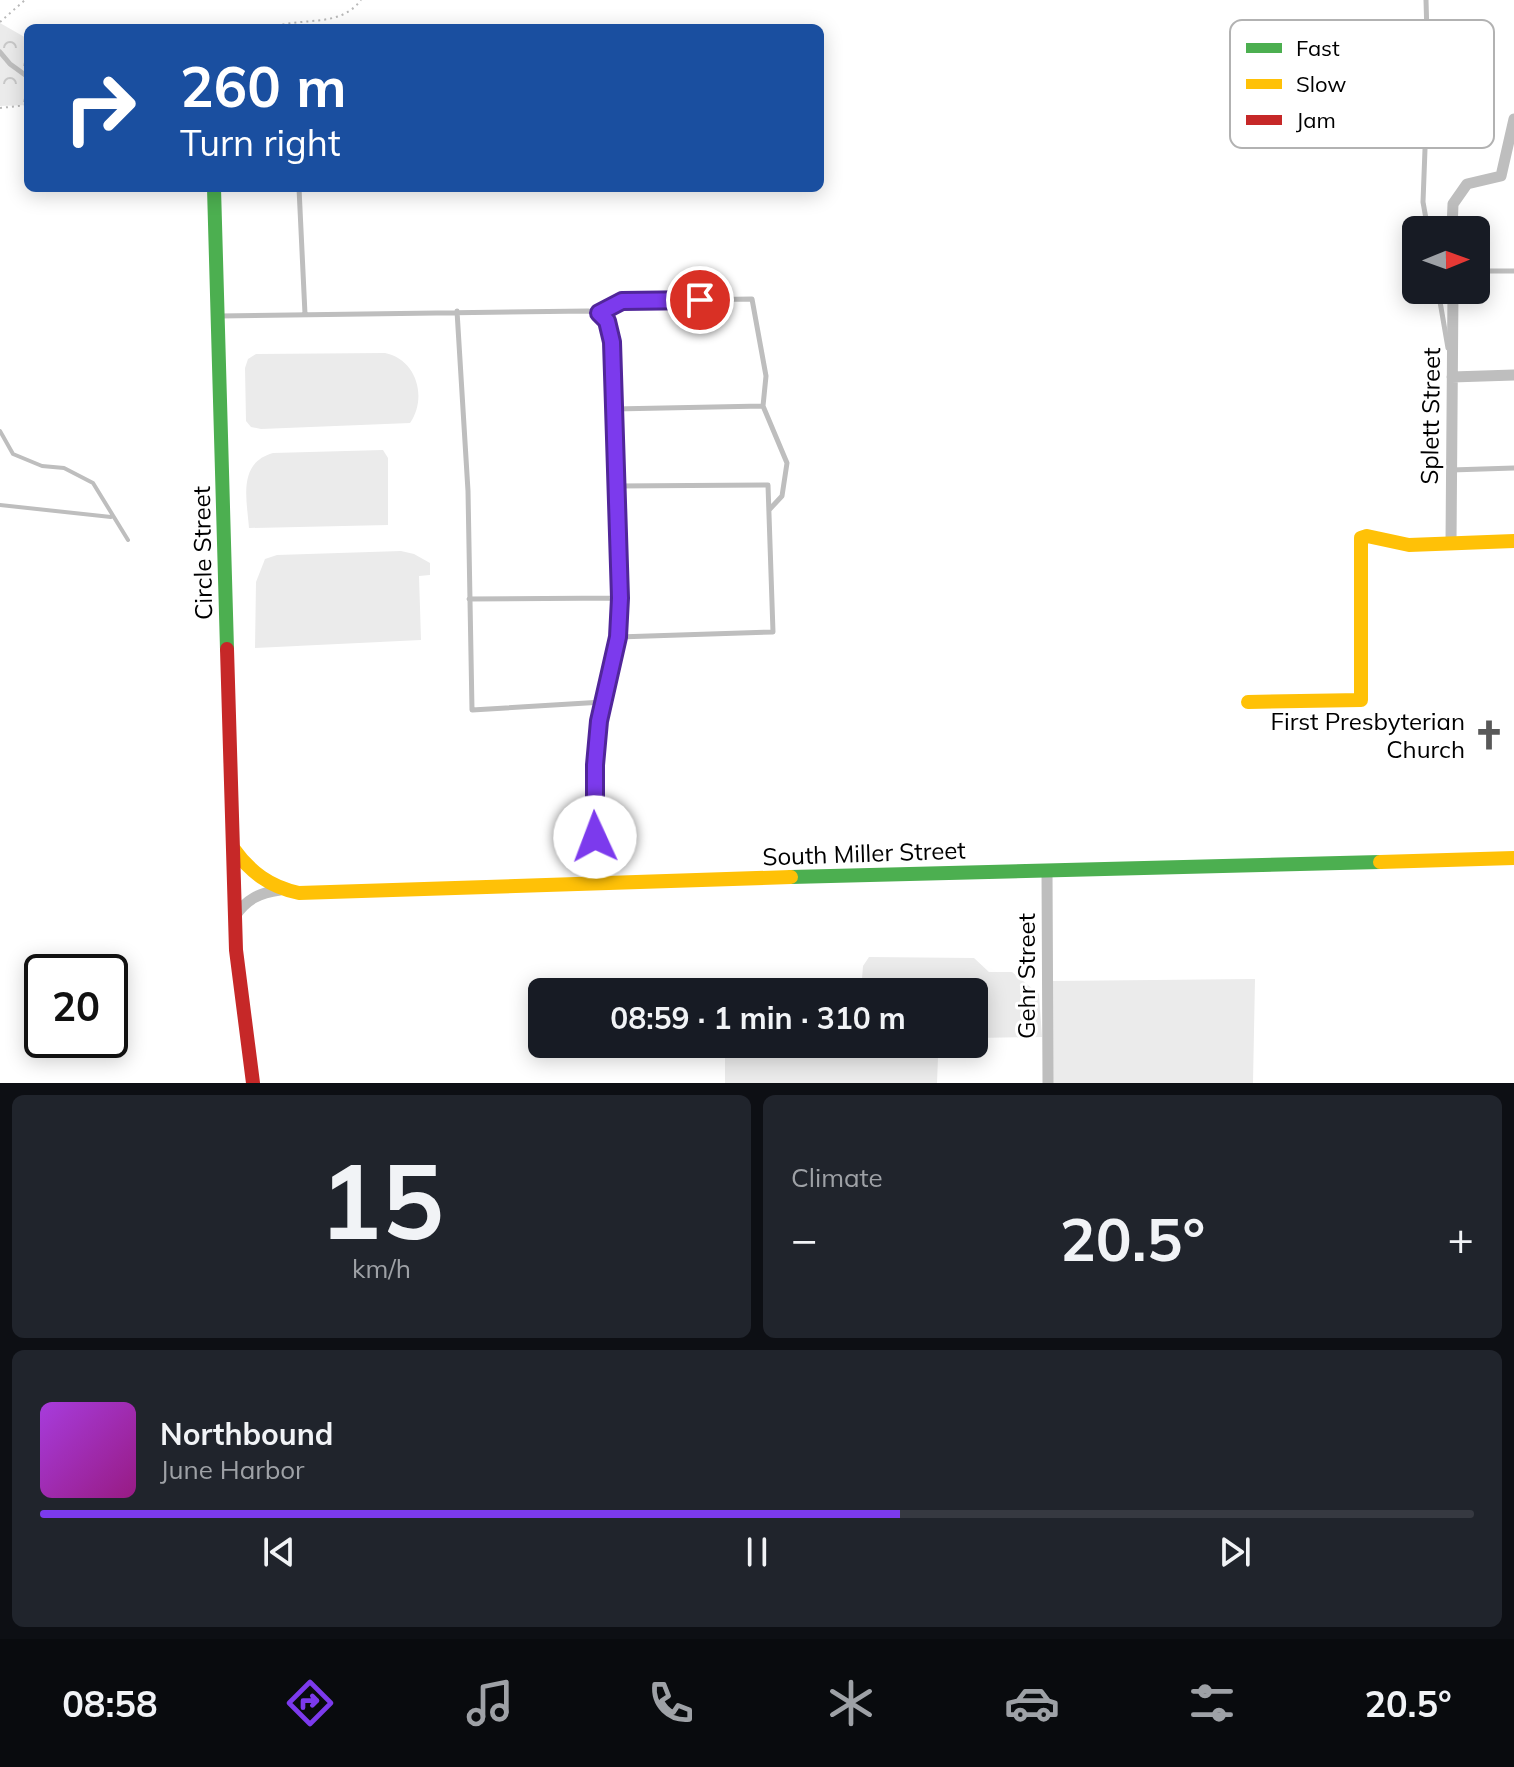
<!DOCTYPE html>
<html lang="en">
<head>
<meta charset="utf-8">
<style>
	body { margin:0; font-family:Mulish,sans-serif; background:#20242c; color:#f1f3f6; height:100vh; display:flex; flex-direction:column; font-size:30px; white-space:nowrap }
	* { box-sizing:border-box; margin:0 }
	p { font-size:26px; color:#9ea1a6 }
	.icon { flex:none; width:44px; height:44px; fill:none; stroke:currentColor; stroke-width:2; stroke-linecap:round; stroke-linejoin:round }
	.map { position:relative; height:1083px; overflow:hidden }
	.panel { display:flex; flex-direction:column; gap:12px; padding:12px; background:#0d0f14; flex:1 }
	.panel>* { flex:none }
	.hud { position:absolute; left:24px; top:24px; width:800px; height:168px; border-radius:12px; box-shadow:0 4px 20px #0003; background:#1a4fa0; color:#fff; overflow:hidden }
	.needle { width:52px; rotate:89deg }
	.controls { position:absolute; left:1402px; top:216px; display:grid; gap:16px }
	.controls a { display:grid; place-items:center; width:88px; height:88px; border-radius:12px; background:#171b24; box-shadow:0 4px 20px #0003; font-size:40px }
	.speed { position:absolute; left:24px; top:954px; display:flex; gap:16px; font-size:40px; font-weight:700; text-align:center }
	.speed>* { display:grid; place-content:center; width:104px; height:104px; border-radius:50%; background:#171b24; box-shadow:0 4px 20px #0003; line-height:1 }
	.speed .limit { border:4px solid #111; border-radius:12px; background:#fff; color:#111 }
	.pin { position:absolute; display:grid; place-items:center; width:68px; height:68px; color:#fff; margin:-34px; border:4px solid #fff; border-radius:50%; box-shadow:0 2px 8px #0007 }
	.me { position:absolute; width:88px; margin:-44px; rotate:358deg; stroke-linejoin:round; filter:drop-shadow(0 0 6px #0008) }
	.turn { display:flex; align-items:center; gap:28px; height:168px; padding:0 24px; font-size:36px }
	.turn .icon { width:104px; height:104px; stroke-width:2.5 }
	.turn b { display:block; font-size:56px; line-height:68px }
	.big { font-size:60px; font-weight:700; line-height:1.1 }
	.panel .tile { flex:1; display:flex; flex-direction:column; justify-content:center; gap:12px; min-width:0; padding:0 28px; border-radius:12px; background:#20242c }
	.panel .dial { align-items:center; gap:0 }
	.dial b { font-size:104px; line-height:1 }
	.song { display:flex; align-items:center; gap:24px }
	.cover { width:96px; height:96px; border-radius:12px; background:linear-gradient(135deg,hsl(280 70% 55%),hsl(310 70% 35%)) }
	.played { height:8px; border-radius:4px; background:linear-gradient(90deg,#7c3aed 60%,#363941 60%) }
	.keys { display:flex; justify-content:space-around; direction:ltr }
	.heat { display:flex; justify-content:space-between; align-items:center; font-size:44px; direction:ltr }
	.panel .tiles { flex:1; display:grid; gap:12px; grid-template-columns:1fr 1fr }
	.tile:last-child { grid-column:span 2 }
	.trip { position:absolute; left:528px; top:978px; width:460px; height:80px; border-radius:12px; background:#171b24; box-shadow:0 4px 20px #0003; font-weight:700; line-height:80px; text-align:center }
	.dock { display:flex; height:128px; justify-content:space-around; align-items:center; background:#090b0e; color:#9ea1a6 }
	.dock .icon { width:56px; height:56px }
	.dock .current { color:#7c3aed }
	.dock b { font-size:36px; color:#f1f3f6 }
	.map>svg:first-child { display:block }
	.grass { fill:#ebebeb }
	.forest { fill:url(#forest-crowns) }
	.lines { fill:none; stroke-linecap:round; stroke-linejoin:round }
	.stream { stroke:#bebebe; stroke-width:4 }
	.path { stroke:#b9b9b9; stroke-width:2; stroke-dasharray:2 4; stroke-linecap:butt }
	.lane { stroke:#bebebe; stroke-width:5 }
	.street { stroke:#bebebe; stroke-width:11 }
	.fast { stroke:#4caf50; stroke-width:14 }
	.slow { stroke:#ffc107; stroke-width:14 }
	.jam { stroke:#c62828; stroke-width:14 }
	.route-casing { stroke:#51269a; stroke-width:20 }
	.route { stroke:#7c3aed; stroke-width:14 }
	.labels { text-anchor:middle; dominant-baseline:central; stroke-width:6; stroke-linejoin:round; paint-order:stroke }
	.street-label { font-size:24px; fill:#000; stroke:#fff }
	.poi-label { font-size:24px; fill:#000; stroke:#fff; text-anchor:end }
	.key { fill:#fff; stroke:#b2b2b2; stroke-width:2 }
	.key-label { font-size:22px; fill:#000 }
</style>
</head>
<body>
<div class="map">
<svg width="1514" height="1083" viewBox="0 0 1514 1083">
	<defs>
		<pattern id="forest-crowns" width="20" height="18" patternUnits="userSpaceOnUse" patternTransform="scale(2)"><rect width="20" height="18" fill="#ebebeb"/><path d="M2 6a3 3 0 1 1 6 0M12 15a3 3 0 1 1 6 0" fill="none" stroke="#c8c8c8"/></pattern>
	</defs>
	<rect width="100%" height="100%" fill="#fff"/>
	<path class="grass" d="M385,353C416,359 428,397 410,423L261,429L251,427L246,421L245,368L248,359L256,354Z
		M383,450L388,458V525L249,528C247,500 237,463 273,453Z
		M401,551L414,554L430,563V575L419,576L421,640L255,648L256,582L265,559L277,555Z
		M869,957L974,958L989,972H1012L1039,994L1042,1037L974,1038V992H861L863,966Z
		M1255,979L1253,1083H1051V981Z
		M725,1044H943V1057H938L937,1083H725Z"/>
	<path class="forest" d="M0,23L28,39V105L0,106Z"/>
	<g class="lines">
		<path class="stream" d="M0,431L13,454L42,466L64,468L93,483L128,540
			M0,505L111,517"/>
		<path class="path" d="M0,22L25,0
			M271,28C301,16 339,29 361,0
			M0,108L28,105"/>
		<path class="lane" d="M1426,0L1428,70L1423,202L1428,230
			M0,52L10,64L28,77
			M299,188L305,314
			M1476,271H1514
			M1438,290L1448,348
			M457,311L468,491L472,710L603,702
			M599,313L622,301L752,299L766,376L763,406L787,463L782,496L769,510
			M219,316L588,311C607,315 608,325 612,342L620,598L618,637L599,721L595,765L593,815L599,880
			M614,409L763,406
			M1451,470L1514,468
			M616,486L768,485L773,632L618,637
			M469,599L620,598"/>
		<path class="street" d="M1452,230L1453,204L1467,184L1501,176L1514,119
			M1452,377L1514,375
			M1451,543L1453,290
			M1047,870L1048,1083
			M235,916C247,899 259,893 280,890"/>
		<path class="fast" d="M214,188L227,649
			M791,877L1380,862"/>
		<path class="slow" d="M1248,702L1361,700V538L1367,536L1409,545L1514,541
			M233,848C250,872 270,887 299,893L791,877
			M1380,862L1514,858"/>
		<path class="jam" d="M227,649L236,950L253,1083"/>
	</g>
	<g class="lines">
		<g class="route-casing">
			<path id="route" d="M595,837V765L599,721L618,637L620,598L612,342L607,321L599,313L622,301L700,300"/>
		</g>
		<use href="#route" class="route"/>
	</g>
	<defs>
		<g id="church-bare" transform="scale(2.4)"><path d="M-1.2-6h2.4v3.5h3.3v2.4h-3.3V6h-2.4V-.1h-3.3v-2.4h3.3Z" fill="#595959" stroke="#fff" stroke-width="2.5" paint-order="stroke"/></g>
	</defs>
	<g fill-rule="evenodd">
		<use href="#church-bare" x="1489" y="735"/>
	</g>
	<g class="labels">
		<g class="street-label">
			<text transform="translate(1430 416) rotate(-89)">Splett Street</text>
			<text transform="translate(202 553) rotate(-91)">Circle Street</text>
			<text transform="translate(864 853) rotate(-2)">South Miller Street</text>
			<text transform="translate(1026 976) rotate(-90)">Gehr Street</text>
		</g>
		<g class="poi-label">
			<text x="1465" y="721">First Presbyterian<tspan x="1465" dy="28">Church</tspan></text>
		</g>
	</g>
	<rect x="1230" y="20" width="264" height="128" rx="12" class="key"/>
	<rect x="1246" y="43" width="36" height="10" fill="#4caf50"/>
	<rect x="1246" y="79" width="36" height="10" fill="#ffc107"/>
	<rect x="1246" y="115" width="36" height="10" fill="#c62828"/>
	<g class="key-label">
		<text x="1296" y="56">Fast</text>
		<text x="1296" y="92">Slow</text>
		<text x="1296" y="128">Jam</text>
	</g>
</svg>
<div class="controls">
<a><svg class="needle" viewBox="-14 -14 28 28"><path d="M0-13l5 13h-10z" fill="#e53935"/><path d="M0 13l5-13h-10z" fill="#9ea1a6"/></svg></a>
</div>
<div class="speed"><div class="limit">20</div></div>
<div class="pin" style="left:700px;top:300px;background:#d93025"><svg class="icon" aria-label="arrive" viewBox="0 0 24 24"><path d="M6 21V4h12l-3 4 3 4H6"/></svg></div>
<svg class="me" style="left:595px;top:837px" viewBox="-20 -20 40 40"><circle r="19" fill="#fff"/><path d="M0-13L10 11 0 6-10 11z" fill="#7c3aed"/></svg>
<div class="trip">08:59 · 1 min · 310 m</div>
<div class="hud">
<div class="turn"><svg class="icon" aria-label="right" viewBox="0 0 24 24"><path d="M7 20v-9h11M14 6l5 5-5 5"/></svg><div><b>260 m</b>Turn right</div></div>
</div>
</div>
<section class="panel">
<div class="tiles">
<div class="tile dial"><b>15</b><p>km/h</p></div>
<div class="tile"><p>Climate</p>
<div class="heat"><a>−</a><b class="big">20.5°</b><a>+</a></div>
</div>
<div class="tile">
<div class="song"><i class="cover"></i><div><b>Northbound</b><p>June Harbor</p></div></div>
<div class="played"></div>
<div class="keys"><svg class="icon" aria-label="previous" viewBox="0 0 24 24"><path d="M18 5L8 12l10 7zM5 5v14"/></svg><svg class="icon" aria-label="pause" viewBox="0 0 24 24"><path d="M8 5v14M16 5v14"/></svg><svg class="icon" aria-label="next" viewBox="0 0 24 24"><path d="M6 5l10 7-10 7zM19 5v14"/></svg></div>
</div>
</div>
</section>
<nav class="dock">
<b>08:58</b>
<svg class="icon current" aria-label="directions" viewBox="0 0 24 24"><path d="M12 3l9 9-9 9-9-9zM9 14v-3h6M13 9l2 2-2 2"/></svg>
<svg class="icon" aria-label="music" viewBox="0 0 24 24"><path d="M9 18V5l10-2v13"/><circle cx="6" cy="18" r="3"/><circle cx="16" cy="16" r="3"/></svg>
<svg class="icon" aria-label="phone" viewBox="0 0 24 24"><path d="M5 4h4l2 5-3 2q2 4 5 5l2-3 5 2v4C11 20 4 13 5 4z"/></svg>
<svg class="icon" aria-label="climate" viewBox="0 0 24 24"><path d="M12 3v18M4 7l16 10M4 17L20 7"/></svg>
<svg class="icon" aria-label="car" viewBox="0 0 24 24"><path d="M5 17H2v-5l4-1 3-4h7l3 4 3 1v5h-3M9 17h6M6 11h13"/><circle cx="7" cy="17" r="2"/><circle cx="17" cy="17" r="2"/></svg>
<svg class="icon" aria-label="filters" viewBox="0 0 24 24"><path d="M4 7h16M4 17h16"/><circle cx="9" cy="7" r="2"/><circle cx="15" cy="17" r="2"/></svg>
<b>20.5°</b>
</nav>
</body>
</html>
